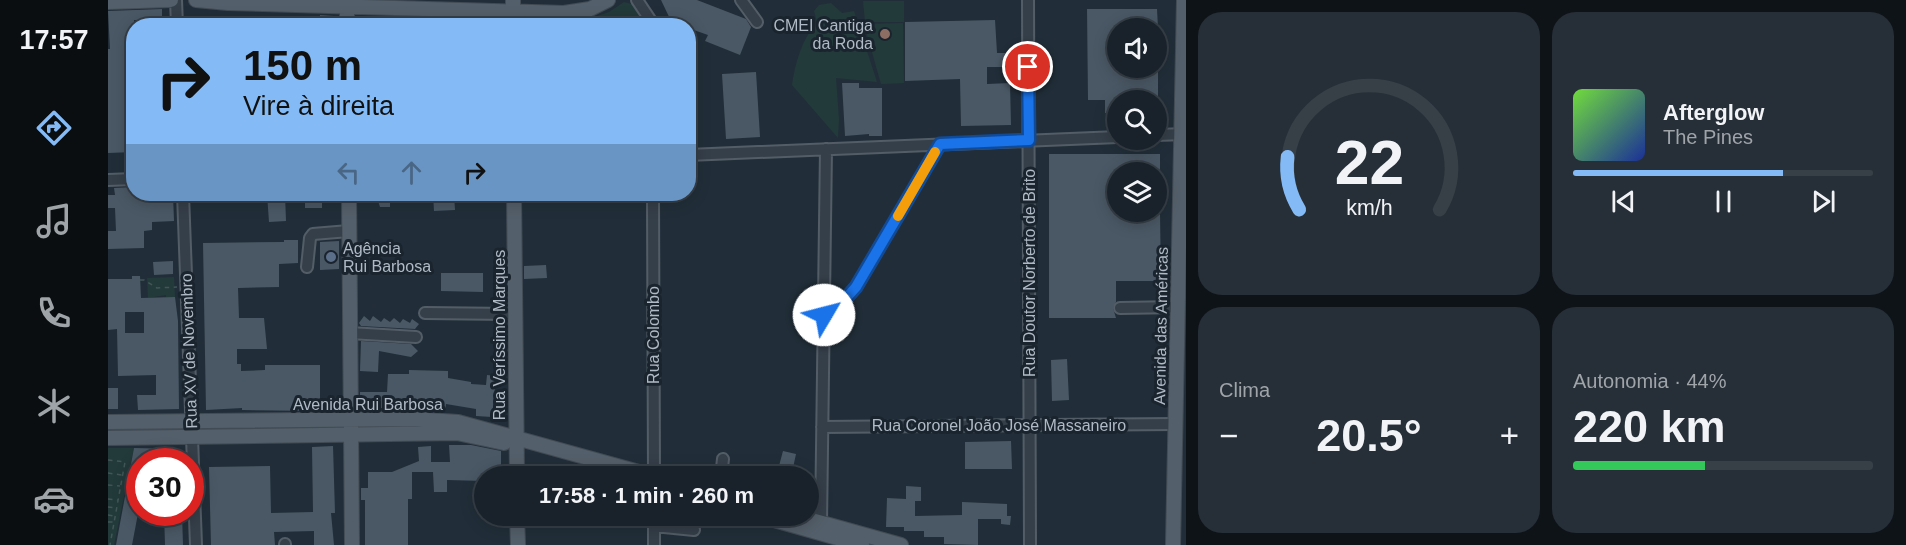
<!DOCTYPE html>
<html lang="pt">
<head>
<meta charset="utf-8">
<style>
	body { margin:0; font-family:Arial,sans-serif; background:#262f37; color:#f1f3f6; height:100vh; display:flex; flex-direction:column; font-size:22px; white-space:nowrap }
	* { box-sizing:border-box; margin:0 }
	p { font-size:20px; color:#9fa4a9 }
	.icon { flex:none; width:33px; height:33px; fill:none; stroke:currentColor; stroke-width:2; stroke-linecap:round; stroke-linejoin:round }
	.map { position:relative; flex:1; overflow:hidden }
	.details { display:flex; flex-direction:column; gap:12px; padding:12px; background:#0e1318; width:720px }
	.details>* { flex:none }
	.hud { position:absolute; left:18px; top:18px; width:570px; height:183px; border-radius:24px; box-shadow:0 3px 15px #0003,0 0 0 2px #373f47; background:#84bbf7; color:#111; overflow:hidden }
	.fabs { position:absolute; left:999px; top:18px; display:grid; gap:12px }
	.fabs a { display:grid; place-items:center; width:60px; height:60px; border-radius:50%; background:#19222b; box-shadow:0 3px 15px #0003,0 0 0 2px #373f47; font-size:30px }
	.speed { position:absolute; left:18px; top:448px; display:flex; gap:12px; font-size:30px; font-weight:700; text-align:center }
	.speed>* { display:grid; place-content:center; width:78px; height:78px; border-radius:50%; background:#19222b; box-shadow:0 3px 15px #0003,0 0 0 2px #373f47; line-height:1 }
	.speed .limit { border:9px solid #d22; background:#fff; color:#111 }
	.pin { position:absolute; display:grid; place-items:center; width:51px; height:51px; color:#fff; margin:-26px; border:3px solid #fff; border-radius:50%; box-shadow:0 2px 6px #0007 }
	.me { position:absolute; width:66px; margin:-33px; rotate:53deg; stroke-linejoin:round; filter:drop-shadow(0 0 4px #0008) }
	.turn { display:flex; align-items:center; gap:21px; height:126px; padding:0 18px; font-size:27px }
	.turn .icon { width:78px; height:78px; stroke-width:2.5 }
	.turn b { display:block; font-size:42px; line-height:51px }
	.lanes { display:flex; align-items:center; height:57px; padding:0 18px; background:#0003; justify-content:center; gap:30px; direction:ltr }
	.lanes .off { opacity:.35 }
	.big { font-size:45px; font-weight:700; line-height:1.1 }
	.details .widget { flex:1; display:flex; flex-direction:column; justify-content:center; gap:9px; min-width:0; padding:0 21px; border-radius:24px; background:#262f37 }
	.details .dial { align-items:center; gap:0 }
	.dial svg { height:156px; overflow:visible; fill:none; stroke:#373f47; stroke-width:7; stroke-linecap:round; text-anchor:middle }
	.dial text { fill:#f1f3f6; stroke:none }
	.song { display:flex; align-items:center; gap:18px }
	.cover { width:72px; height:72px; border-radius:9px; background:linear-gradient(135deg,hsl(100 70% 55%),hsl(230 70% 35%)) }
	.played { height:6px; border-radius:3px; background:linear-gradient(90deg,#84bbf7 70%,#373f47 70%) }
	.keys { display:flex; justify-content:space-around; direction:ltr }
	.heat { display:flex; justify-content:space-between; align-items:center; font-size:33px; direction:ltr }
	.charge { height:9px; border-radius:4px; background:linear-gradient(90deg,#34c759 44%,#373f47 0) }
	.details .tiles { flex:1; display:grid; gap:12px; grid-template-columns:repeat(2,1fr) }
	.trip { position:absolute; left:366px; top:466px; width:345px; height:60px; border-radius:30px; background:#19222b; box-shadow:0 3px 15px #0003,0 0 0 2px #373f47; font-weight:700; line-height:60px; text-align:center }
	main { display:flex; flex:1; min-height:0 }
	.tabs { display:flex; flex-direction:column; width:108px; justify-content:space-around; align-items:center; background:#0a0e11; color:#9fa4a9 }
	.tabs .icon { width:42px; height:42px }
	.tabs .active { color:#84bbf7 }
	.tabs b { font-size:27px; color:#f1f3f6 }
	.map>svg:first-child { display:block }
	.green { fill:#233a3a }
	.building { fill:#4a5865; fill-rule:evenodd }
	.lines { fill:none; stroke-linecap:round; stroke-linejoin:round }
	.minor-casing { stroke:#535d67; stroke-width:14 }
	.major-casing { stroke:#414b56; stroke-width:16 }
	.path { stroke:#415657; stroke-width:1.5; stroke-dasharray:4.5 4.5; stroke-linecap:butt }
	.minor { stroke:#353f49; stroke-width:10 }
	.major { stroke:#535f6a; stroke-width:14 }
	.route-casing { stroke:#114b97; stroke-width:15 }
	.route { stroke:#1a73e8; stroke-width:10 }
	.slow { stroke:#f59e0b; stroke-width:10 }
	.education-dot { fill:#8d6e63; stroke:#1a242e; stroke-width:2 }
	.service-dot { fill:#5c6f8a; stroke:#1a242e; stroke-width:2 }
	.labels { text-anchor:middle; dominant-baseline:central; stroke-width:6; stroke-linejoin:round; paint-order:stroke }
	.poi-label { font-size:16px; fill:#b0bac6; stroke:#1a242e; text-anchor:end }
	.street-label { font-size:16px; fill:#b0bac6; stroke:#1a242e }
</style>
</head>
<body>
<main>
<nav class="tabs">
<b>17:57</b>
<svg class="icon active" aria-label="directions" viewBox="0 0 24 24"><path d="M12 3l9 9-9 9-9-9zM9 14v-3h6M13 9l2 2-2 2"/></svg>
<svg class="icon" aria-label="music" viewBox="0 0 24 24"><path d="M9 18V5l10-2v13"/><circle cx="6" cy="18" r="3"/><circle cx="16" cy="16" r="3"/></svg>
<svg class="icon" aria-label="phone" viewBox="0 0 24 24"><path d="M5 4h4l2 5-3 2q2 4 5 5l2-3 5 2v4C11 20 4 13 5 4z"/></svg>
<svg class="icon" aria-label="climate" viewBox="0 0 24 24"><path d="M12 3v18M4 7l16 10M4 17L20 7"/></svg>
<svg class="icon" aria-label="car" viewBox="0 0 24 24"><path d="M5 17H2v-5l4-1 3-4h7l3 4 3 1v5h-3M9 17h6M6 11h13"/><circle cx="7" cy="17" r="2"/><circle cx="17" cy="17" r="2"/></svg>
</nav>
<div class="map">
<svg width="1078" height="545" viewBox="0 0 1078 545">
	<rect width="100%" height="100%" fill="#212e39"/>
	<path class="green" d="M755,1H796V22H757Z
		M516,2L524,4L537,25H475V21L501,12Z
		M723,3L734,13L746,11L769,82L728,78L731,119L730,138L684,85C687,63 694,39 709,22L706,11L711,5Z
		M795,23L796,83L773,84L756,24Z
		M66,277L67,297H58V295L40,298L39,278Z
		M0,448H26L6,545H0Z"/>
	<path class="building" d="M553,0H589L638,19L643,27L632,55L597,41L600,35L580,28V26H574L563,21Z
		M54,9V20H26V152L0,153V49H2L0,11Z
		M979,9H1049L1050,28H1010V68H1050V100H1010V113H997V100H980Z
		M212,15L226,16L225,26H211Z
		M273,18L308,19V26H273Z
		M887,20L889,53H900V67H879V84L902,83L903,125L853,126L852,79L797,81V22Z
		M648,72L652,137L618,139L614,74Z
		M734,83H751V88H774V136H761V134L737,136Z
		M941,154H1052V172H1010V212H1052L1053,281H1008V302L1005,308L1008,318H941Z
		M26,187V194H65L66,221L44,222V230L36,231V248L0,249V231H8L7,208H0V195H7L6,188Z
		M159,194H177L178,221L161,222Z
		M197,194H214V208H197Z
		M250,194H282V207H272L270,201H250Z
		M325,194H346L347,210L326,211Z
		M176,240H190V263L171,264V287L130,288L131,318H156L159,349H129V364H133V371L157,370V365H212V411L134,410V408L98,410L95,243L176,242Z
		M231,241V269L212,270V242Z
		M65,261V274L46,275L45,262Z
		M438,265L439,278L416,279V266Z
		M333,273H375V292L333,291Z
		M24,276H32L33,298L67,297L70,321L71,409L30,410L29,395H48V375L10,376L9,329L0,330V279H24ZM17,312H36V333H17Z
		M256,316L262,321L265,316L273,322L276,318L282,322L286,318L292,323L295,319L302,323L304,319L311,324L307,329L253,326L251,323Z
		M253,341L303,344L310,351L303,357L271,351L270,372L252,371Z
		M959,359L961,400L944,401L943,360Z
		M301,370L340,371V378L363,382V384L378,385L379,375L388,376L384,417L368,416V409L338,404L337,412L323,409V403L275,401V408H252V392H279L280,374H301Z
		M0,388H10V409H0Z
		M903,441L904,469H857V442Z
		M341,445H363L393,451V477H376V481L339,480V492H326L325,472H304V499H300V545H257V500H253V488H260V472H284L311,461L310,447L323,446V462H342Z
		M225,446L227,513H223L226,545H206V531L166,532L167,545H103L101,467L162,466L163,513L205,512L204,447Z
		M26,448L71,449V462L39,460V462H32V503L24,545H8Z
		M675,451L688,454L683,477H668Z
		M798,486L813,487V501H807V516L854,515V502L899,504V516H903L902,525L893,524V519H870V545L836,544V537H816V531H796V527H778L779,498L798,499Z
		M56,513H74L75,545H57Z"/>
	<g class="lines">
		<g class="minor-casing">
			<path id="minor" d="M68,0L69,26
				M529,0L543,21V26
				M633,0L649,22
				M920,0L922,545
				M1048,135L1078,134
				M580,155L1010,137
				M0,180L26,179
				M75,194L88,545
				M545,194L546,476
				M199,267L202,238L205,234L241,231
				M1012,308L1070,307
				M317,313L408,314
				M716,315L739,297L748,287L832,144
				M242,333L308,337
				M714,427L1068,424
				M613,477L615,459
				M546,516V545
				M713,523L718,149
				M546,526L586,530
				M177,544V545"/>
		</g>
		<g class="major-casing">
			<path id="major" d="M88,0L120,3L456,13L482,9L500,0
				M239,0V26
				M405,0V26
				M0,2L63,0
				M241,194L244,545
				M406,194L409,477
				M0,422L304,419L350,422L549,477
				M0,438L349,433L396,443
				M409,516L410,545
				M652,516L754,545
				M689,516L793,545
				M1065,545L1076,0"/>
		</g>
		<path class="path" d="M32,280H36L49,288L69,287
			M0,460L17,462L2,545
			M0,473L14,475
			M0,485L12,486
			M0,499L10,500
			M0,507L8,508
			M0,515L7,516
			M0,522H5"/>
		<use href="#minor" class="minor"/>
		<use href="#major" class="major"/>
	</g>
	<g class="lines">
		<g class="route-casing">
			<path id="route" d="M716,315L739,297L748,287L832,144L921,140L920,67"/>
		</g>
		<use href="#route" class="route"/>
		<path class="slow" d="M790,216L827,152"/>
	</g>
	<circle class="education-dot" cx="777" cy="34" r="6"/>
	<circle class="service-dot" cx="223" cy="257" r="6"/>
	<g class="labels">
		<g class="poi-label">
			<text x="765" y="25">CMEI Cantiga<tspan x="765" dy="18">da Roda</tspan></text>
			<text x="235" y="248" text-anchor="start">Agência<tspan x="235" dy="18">Rui Barbosa</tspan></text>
		</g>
		<g class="street-label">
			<text transform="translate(921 273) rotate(-90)">Rua Doutor Norberto de Brito</text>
			<text transform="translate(1053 326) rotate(-89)">Avenida das Américas</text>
			<text transform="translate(391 335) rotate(-90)">Rua Veríssimo Marques</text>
			<text transform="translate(545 335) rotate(-90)">Rua Colombo</text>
			<text transform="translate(81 351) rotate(-92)">Rua XV de Novembro</text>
			<text x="260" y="404">Avenida Rui Barbosa</text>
			<text x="891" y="425">Rua Coronel João José Massaneiro</text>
		</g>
	</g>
</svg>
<div class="fabs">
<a><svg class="icon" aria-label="sound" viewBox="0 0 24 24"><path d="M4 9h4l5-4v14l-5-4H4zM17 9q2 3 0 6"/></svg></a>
<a><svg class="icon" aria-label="search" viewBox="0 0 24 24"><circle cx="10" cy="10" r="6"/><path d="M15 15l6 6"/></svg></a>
<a><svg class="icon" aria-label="layers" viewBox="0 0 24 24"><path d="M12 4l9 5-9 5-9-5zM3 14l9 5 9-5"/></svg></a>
</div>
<div class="speed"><div class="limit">30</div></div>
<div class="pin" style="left:920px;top:67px;background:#d93025"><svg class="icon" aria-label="arrive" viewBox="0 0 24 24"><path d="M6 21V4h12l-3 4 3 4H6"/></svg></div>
<svg class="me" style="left:716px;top:315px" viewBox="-20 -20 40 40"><circle r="19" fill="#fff"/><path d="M0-13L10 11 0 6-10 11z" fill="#1a73e8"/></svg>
<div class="trip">17:58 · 1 min · 260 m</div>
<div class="hud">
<div class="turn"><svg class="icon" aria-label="right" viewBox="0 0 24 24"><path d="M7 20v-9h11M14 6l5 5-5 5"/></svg><div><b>150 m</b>Vire à direita</div></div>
<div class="lanes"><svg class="icon off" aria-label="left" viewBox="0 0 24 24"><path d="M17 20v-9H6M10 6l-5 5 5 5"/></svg><svg class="icon off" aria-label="ahead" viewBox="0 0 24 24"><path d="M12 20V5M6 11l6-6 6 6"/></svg><svg class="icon" aria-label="right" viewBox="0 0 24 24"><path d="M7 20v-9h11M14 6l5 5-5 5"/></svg></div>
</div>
</div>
<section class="details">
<div class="tiles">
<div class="widget dial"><svg viewBox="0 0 100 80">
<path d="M14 69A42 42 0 1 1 86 69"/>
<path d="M14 69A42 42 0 0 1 8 42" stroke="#84bbf7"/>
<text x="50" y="56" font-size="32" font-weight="700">22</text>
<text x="50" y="72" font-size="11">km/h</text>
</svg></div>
<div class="widget">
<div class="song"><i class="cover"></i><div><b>Afterglow</b><p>The Pines</p></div></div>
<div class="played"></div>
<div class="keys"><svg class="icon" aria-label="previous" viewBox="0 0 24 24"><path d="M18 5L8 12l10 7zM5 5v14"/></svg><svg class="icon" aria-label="pause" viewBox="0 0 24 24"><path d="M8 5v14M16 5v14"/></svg><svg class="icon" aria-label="next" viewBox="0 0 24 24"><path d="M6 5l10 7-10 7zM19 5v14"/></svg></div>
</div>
<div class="widget"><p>Clima</p>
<div class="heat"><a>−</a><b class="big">20.5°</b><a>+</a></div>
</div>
<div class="widget"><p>Autonomia · 44%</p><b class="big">220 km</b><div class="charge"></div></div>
</div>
</section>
</main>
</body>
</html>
